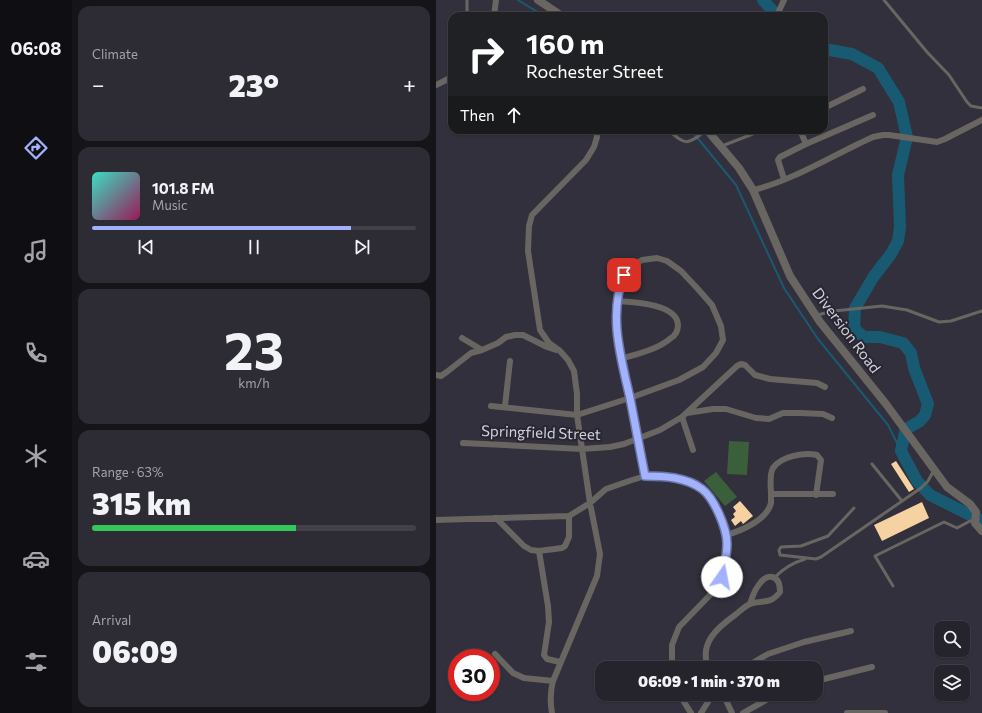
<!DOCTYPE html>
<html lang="en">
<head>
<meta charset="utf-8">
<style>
	body { margin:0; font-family:Commissioner,sans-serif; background:#2d2c35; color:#f1f3f6; height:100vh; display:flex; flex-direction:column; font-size:15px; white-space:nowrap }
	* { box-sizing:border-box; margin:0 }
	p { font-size:13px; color:#a3a4aa }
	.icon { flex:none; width:22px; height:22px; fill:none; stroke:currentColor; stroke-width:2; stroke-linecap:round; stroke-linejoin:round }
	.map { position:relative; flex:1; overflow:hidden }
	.sheet { display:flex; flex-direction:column; gap:6px; padding:6px; background:#141419; width:364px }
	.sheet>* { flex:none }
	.hud { position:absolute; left:12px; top:12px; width:380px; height:122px; border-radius:12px; box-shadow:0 1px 3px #0004,0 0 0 1px #424149; background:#202124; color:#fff; overflow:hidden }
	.buttons { position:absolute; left:498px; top:621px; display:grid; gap:8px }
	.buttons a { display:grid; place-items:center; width:36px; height:36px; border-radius:8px; background:#25242d; box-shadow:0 1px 3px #0004,0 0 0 1px #424149; font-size:20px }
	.speed { position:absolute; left:12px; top:649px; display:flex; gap:8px; font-size:20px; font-weight:700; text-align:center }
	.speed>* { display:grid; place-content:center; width:52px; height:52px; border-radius:50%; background:#25242d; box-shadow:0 1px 3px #0004,0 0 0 1px #424149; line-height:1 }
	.speed .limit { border:6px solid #d22; background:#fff; color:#111 }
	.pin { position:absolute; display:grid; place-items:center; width:34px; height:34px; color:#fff; margin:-17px; border-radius:8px; box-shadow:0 2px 6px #0006 }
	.me { position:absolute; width:44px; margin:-22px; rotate:12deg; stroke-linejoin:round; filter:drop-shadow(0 0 3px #0008) }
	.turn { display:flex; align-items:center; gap:14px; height:84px; padding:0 12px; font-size:18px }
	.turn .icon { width:52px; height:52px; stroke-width:2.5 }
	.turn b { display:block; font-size:28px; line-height:34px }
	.then { display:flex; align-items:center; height:38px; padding:0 12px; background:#0003; gap:8px; font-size:15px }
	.big { font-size:30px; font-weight:800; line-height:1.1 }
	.sheet .card { flex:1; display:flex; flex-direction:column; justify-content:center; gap:6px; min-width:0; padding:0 14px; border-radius:12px; background:#2d2c35 }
	.sheet .dial { align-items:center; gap:0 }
	.dial b { font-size:52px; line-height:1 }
	.song { display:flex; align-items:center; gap:12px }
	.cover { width:48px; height:48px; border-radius:6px; background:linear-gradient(135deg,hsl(170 70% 55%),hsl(330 70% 35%)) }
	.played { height:4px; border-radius:2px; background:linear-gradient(90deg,#a3b2fd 80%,#424149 80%) }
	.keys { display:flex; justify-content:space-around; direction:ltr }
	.heat { display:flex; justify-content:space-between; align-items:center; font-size:22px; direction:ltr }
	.charge { height:6px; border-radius:3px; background:linear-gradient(90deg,#34c759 63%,#424149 0) }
	.trip { position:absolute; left:159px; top:661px; width:228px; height:40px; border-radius:12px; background:#25242d; box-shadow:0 1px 3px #0004,0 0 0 1px #424149; font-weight:800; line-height:40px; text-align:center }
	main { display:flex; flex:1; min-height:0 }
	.dock { display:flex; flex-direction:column; width:72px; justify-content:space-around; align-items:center; background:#0f0e12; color:#a3a4aa }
	.dock .icon { width:28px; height:28px }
	.dock .on { color:#a3b2fd }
	.dock b { font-size:18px; color:#f1f3f6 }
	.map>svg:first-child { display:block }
	.green { fill:#3c5f3b }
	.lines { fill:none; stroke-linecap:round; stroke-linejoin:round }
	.stream { stroke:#195a73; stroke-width:2 }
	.river { stroke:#195a73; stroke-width:12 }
	.building { fill:#f6d2a2 }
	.service { stroke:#696661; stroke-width:3 }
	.minor { stroke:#696661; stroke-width:6 }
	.tertiary { stroke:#696661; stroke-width:8 }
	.route-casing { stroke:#6a74a4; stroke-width:10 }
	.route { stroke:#a3b2fd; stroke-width:7 }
	.labels { text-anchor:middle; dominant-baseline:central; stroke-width:4; stroke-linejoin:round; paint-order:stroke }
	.street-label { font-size:15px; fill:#d2d1d9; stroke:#272632 }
</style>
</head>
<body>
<main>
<nav class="dock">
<b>06:08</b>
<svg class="icon on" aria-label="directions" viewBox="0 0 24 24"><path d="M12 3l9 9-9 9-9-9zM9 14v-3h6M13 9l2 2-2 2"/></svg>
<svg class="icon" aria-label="music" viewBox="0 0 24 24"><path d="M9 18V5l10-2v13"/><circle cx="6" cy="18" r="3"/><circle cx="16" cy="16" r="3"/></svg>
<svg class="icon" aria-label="phone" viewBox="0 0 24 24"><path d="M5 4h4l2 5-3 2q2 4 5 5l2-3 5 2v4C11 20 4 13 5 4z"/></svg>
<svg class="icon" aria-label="climate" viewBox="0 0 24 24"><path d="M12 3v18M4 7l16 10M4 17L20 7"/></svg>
<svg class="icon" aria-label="car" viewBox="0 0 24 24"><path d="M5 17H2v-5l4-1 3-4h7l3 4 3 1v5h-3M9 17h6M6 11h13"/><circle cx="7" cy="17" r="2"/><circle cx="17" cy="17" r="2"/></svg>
<svg class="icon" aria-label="filters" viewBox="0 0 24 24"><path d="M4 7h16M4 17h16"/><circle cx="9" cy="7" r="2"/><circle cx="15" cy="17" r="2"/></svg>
</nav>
<section class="sheet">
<div class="card"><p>Climate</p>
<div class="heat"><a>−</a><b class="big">23°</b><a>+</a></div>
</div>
<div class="card">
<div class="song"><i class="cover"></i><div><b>101.8 FM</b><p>Music</p></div></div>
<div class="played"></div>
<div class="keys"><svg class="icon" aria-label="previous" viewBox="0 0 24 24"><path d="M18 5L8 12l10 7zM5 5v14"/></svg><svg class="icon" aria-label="pause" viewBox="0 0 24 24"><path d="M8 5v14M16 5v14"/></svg><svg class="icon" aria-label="next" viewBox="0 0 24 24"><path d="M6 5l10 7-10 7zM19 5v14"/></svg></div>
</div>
<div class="card dial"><b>23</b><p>km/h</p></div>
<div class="card"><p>Range · 63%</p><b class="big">315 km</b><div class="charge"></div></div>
<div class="card"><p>Arrival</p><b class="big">06:09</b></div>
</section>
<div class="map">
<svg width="546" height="713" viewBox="0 0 546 713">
	<rect width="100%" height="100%" fill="#31303c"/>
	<path class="green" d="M293,441L313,442L311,475L291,474Z
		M280,472L301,497L289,506L268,481Z"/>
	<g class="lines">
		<path class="stream" d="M82,0L108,16
			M255,130L300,185L348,288L382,339L452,425L465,451"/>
		<path class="river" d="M327,0L341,16
			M388,49L416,54L442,68L463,102L471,137L462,175L464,227L462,241L455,254L438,276L419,308L418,329L428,337H444L467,343L475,353L478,368L492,404L489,415L484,421L472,428
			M469,432L465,451L481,481L494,495L546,521"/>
	</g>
	<path class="building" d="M460,461L478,489L473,492L455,464Z
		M304,501L317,516L307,524L305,521L299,526L295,520L299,517L297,514L300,511L297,507Z
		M486,502L493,518L446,541L438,525Z"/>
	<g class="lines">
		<path class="service" d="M31,0V16
			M448,0L491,52L513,75L531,102L535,106L546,108
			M232,130C250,145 251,146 270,130
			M286,146L327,130
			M381,315L398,311L446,306L471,310L503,322L515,321L546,311
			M436,464L466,501
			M418,508L392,536L365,546L345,547L343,550L344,555L380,559L385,557L485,488L492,481L498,470
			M339,577C348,568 356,563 369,559
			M457,586L439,556L508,522L521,528L534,521L538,522"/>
		<path class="minor" d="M58,16L60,0
			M338,16L342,13L348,0
			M0,85L16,77
			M388,108L427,89
			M364,130L370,144
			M348,179L342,160L344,157L370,144L437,115
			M317,190C356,181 399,154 437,137L447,135H453L501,142L509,139L546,120
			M180,301C195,302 241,303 242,325C242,330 240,335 235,338C221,350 201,354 184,359
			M26,338L46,350
			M0,375L5,376L12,371L35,353L46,350L62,343L70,337L79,335H87L111,347L120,350
			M55,406L141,415L194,398L243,380L267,367L280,353L287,340L285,326L276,305L261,288L245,271L231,261L221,258L206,260L193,268L185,283L180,301L181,329L184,359L194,398L209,476
			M69,406L74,361
			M251,413L277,409H290L320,418L333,419L347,413H364L387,414L396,418
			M246,417L257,450
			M27,443L146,449L174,447L188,444L224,430L246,417L301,366L305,364L309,365L319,375L334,379L381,383L389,387
			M335,494C335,486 333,475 337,468C345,456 369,452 381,455L385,460L380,495
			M60,518L88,546L95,550L103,551L126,548L129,546L133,537V516
			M0,520L133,516L154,503L170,489L193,481L209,476H230L249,481L266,489L278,505L285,519L291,544L290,558L286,577L275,594L243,627L236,645V668
			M290,535C305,531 331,520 335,503C335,500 335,497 335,494H397
			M103,551L112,606L113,622L108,655L111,659L124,662
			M59,654L77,673L88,678L117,681
			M272,668C263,643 281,628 299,615C303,612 309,606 314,604C327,599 333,606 344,592C344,574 331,572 322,586C318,591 316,598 314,604
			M308,668L332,654L368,642L415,631
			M380,681L436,667
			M243,694L255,713
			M287,694L296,713
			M116,713C114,702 114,692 117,681L161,576L164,554L154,503L141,415V394L138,371L132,360L124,351L113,343L104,330L92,251L93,226L96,215L150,160L158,147L161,137L160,130
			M265,713L277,694
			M307,713L341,694
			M411,713H449"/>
		<path class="tertiary" d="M102,0L126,16
			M271,130L303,168L317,190L354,276L384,322L450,404L511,487L534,504L540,512L539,523L546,531"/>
	</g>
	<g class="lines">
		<g class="route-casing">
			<path id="route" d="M188,275C172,315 185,358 194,398C199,424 204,450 209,476C228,476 250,477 266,489C278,498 291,528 291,544C291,555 288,566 286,577"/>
		</g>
		<use href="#route" class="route"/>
	</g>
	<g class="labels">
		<g class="street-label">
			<text transform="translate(411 330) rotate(53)">Diversion Road</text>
			<text transform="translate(105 432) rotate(2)">Springfield Street</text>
		</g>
	</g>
</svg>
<div class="buttons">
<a><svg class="icon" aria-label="search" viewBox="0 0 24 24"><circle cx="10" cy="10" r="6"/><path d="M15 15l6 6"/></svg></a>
<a><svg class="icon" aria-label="layers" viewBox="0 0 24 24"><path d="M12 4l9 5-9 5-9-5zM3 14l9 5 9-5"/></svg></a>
</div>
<div class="speed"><div class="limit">30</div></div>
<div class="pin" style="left:188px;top:275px;background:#d93025"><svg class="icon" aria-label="arrive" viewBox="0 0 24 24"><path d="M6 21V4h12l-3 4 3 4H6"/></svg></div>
<svg class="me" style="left:286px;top:577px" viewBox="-20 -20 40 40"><circle r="19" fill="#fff"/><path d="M0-13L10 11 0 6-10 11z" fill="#a3b2fd"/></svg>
<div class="trip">06:09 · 1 min · 370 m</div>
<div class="hud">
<div class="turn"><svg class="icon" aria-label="right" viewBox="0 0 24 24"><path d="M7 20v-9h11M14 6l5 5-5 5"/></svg><div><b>160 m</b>Rochester Street</div></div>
<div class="then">Then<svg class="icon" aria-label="ahead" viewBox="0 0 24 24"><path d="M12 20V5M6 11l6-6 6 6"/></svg></div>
</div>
</div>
</main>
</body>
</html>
